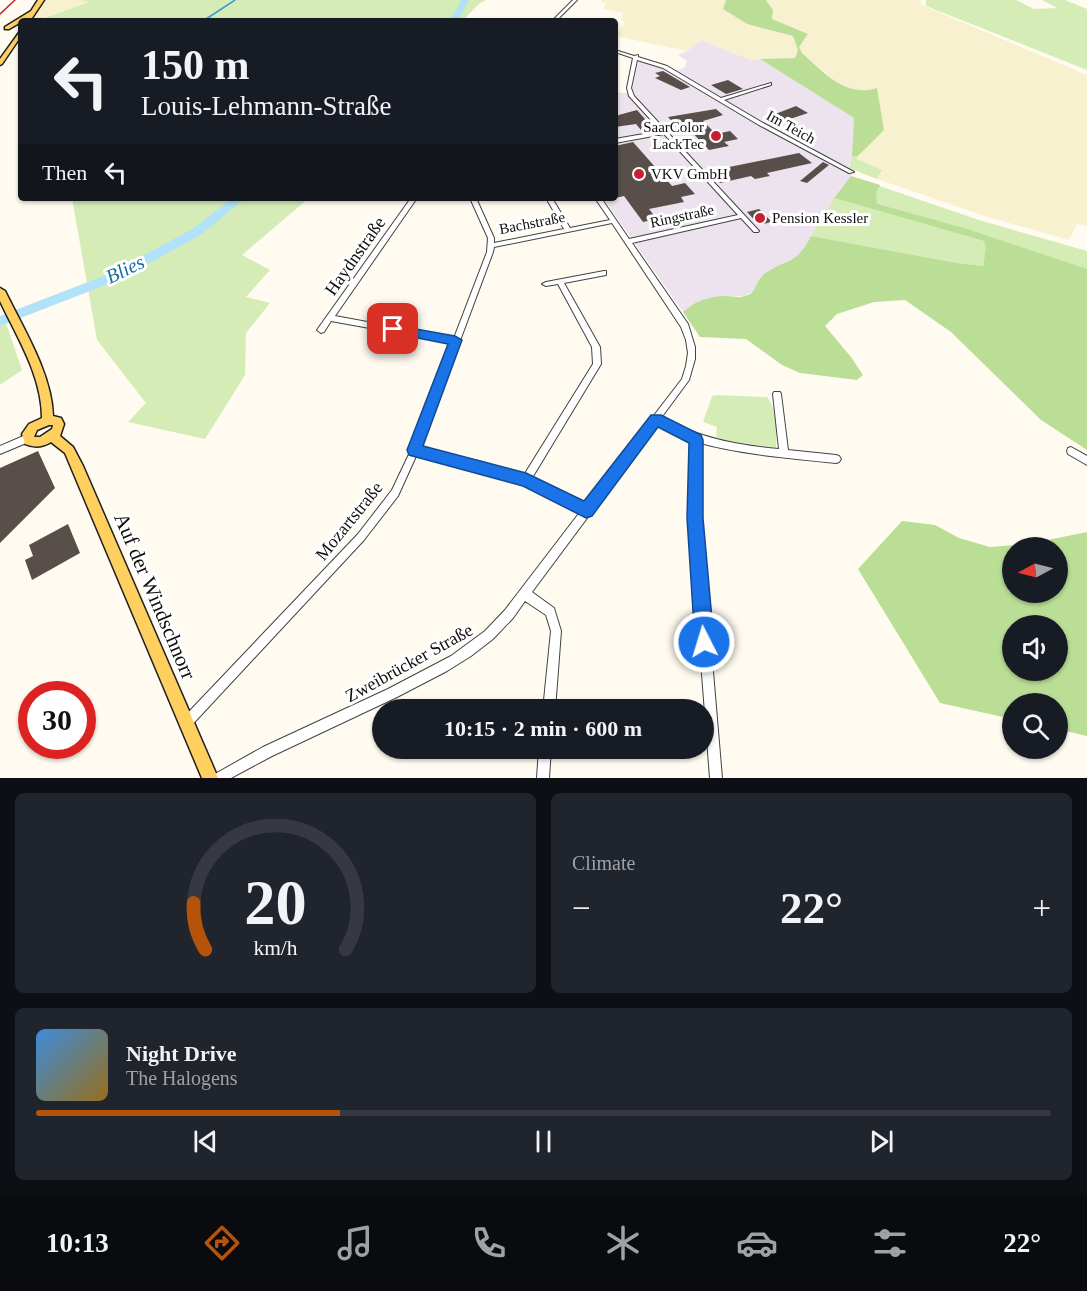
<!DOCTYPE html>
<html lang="en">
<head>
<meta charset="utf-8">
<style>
	body { margin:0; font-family:"Times New Roman",serif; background:#20242c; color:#f1f3f6; height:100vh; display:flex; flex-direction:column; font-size:22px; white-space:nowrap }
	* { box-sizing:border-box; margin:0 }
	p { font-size:20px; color:#9ea1a6 }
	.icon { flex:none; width:33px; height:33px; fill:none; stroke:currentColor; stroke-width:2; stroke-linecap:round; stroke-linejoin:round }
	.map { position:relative; height:778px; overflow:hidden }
	.details { display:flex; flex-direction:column; gap:15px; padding:15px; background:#0d0f14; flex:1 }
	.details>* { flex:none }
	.hud { position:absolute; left:18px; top:18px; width:600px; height:183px; border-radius:6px; box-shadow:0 2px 4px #0004; background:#171b24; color:#f1f3f6; overflow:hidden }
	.needle { width:39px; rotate:263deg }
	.tools { position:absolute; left:1002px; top:537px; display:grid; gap:12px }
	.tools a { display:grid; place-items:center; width:66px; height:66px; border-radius:50%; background:#171b24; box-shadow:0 2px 4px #0004; font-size:30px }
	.speed { position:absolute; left:18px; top:681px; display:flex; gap:12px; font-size:30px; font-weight:700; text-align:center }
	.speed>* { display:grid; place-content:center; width:78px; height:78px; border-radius:50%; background:#171b24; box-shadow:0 2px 4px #0004; line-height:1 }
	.speed .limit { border:9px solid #d22; background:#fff; color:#111 }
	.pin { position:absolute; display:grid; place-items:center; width:51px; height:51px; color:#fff; margin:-26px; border-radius:12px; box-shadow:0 3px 9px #0006 }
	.me { position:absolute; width:66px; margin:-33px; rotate:355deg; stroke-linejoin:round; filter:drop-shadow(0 0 4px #0008) }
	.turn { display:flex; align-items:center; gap:21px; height:126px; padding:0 24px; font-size:27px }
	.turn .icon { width:78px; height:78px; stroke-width:2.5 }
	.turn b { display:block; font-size:42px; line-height:51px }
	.then { display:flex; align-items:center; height:57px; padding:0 24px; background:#0003; gap:12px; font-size:22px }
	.big { font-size:45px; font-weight:700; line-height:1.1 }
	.details .card { flex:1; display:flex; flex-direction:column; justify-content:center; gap:9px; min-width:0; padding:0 21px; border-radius:9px; background:#20242c }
	.details .dial { align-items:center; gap:0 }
	.dial svg { height:156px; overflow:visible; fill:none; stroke:#363941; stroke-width:7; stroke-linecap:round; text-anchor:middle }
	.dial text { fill:#f1f3f6; stroke:none }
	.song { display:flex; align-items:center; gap:18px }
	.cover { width:72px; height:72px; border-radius:9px; background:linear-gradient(135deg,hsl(210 70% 55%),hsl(40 70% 35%)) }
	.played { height:6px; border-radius:3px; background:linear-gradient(90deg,#b45309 30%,#363941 30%) }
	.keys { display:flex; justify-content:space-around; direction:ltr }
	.heat { display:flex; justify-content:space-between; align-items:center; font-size:33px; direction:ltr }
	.details .tiles { flex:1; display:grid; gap:15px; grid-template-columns:1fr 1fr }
	.card:last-child { grid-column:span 2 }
	.trip { position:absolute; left:372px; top:699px; width:342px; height:60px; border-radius:30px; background:#171b24; box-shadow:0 2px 4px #0004; font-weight:700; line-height:60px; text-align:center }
	.dock { display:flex; height:96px; justify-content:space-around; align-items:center; background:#090b0e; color:#9ea1a6 }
	.dock .icon { width:42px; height:42px }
	.dock .active { color:#b45309 }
	.dock b { font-size:27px; color:#f1f3f6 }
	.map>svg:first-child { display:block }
	.industrial { fill:#ece3ee }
	.farmland { fill:#f7f1cf }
	.green { fill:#d5ecb7 }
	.forest { fill:#bade96; fill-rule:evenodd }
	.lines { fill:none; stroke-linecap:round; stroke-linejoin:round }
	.stream { stroke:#359dd4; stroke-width:1.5 }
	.river { fill:#b2e2f9; fill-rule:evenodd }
	.building { fill:#584f4a }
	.minor-casing { stroke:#424242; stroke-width:2 }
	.major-casing { stroke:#202020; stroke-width:3 }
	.minor { fill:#fff; fill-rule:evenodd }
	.major { fill:#ffd060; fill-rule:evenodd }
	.rail { stroke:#c71f30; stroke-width:1.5 }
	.route { fill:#1a73e8; stroke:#114b97; stroke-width:1.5 }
	.poi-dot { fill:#c71f30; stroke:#fff; stroke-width:2 }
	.labels { text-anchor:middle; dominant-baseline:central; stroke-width:6; stroke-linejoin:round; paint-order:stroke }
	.far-poi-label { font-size:15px; fill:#0f0f0f; stroke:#fff; text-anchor:start }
	.far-street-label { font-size:15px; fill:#0f0f0f; stroke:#fff }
	.street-label { font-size:18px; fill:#0f0f0f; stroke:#fff }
	.water-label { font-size:20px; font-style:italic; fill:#116ea8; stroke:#fff }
	.near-street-label { font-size:21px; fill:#0f0f0f; stroke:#fff }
</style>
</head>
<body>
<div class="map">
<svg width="1087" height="778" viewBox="0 0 1087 778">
	<rect width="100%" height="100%" fill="#fffbf0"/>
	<path class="industrial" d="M701,40L751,60L760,59L854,118L852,156L849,165L854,172L834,198L800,255L760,277L754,291L745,296H723L689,307L683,312L603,198H615V92L634,94L632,89L638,62L641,61L671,72L684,68L687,61L678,55L687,51Z"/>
	<path class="farmland" d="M40,0H95L33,21H26Z
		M602,0H726L724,9L747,24L793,36L798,50L795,58L751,60L701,40L687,51L615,36L625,22L621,20L623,13L603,9L606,3L600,2Z
		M766,0H920L921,4L929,8L1087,75V226L1077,224L1069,240L988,217L877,179L881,170L857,159L869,143L884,130L877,89L865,92L846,89L838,84L802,53L799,47L807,34L772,19L773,10Z"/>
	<path class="green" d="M84,0H486L480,3L462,21H41V19L89,2L81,1Z
		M926,0H1016L1034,9L1057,8L1042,0H1065L1087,9V70L926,6Z
		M852,156H858L857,159L882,170L877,179L849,168Z
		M859,179L982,221L1087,251V389L1039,257L988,236L845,198Z
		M72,198H309L242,255L270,270L246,297L270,303L246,333L245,375L205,439L128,422L146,403L97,340Z
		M834,198L985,241C988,249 983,257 985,266L957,263L811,236Z
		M0,323H6L22,370L0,385Z
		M716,395L767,397C777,409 777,433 776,448L716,439L717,427L703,422L712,396Z"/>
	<path class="forest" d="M726,0H766L773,10L772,19L808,34L799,47L802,53C825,73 845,98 877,88L884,130L858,156H852L854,118L760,59L795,58L798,50L793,36L747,24L723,9Z
		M851,176L880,185L876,193L877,204L964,228L1087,269V450L1041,420L951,332L905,300L874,302L837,314L825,326L851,357L863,375L857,380L800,373L782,365L746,339L700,337L683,312C695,301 710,296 726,296C732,296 739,298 745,296C757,294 755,282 762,276C785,257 794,269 811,236L957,263L984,266C983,257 988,249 984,241L834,198Z
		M902,521L935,525L959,538L990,547L1028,544L1087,532V736L1058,729V704H1012V719L940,703L858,569ZM1012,548H1058V592H1012ZM1012,626H1058V670H1012Z"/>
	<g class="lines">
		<path class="stream" d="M203,21L235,0"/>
		<path class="river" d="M461,0H469L458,21H450Z
			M232,198H245L202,234L121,279L0,326V316L111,273L194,228Z"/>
	</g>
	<path class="building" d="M663,71L675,78L690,87L681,90L655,78L660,76L655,73Z
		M728,80L743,89L726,94L711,85Z
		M796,106L808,113L775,124L765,118Z
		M716,109L723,115L703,121L716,134L730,131L738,139L724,142L729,146L709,150L684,124L676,126L668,117Z
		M637,110L653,128L641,130L636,124L615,127V116Z
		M633,142L672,186L685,183L695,194L681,197L684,202L649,209L657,219L643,222L624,196L615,198V146Z
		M799,153L812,163L767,173L770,176L755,179L751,176L720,183L709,171Z
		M823,162L829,165L807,183L800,181Z
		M759,209L772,222L759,225L747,212Z
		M38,451L55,488L0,543V468Z
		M68,524L80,553L32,580L25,560L33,556L29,545Z"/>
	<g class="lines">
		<g class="minor-casing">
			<path id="minor" d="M573,0H577L556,21H552Z
				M467,19L478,21H466Z
				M615,50L634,56L638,55V57L667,66L721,98L771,83V85L724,100L763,123L854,172L849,173L759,125L663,68L637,60L631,88L634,96L759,231L758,232H754L741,218L632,243L688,324L695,347V359L689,380L661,418C700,438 736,445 779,449L773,394L774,392H780L781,394L788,450L836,455L839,456L841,459L839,462L836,463C790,458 745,455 700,443V518L722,778H710L690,518L692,439L674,433L657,424L532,592L554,608L561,631L555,710H543L551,631L546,615L525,601L513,618L493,639L471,656L447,671L397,697L272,756L231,778H213L215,774L263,747L388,689L451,656L485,631L505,610L580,512C530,479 475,469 417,454L398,496L364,540L190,727L186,729L182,727L180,723L182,719L358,534L392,490L411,450L452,343L331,321L324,332L321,333L317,330L411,198H417L335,316L454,338L487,252L488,238L470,198H476L494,238V243L564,229L546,198H552L570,228L610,220L595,198H601L629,239L738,215L664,134L615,143V139L661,131L629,96L627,88L633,58L615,52ZM612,223L681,327L686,340L688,353L686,366L682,379L585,505L570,496L532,478L601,364L600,347L564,283L606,275V271H604L546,282L542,284L546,286L558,284L592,347L593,364L524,475L482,462L420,448L493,252L494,247Z
				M28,434L31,435L32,438L31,441L0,454V446Z
				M1071,447L1087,456V465L1068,454L1067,451L1068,448Z
				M539,748H551L549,778H537Z"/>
		</g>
		<g class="major-casing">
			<path id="major" d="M38,0H44L32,18H28L9,29H5V27L31,11Z
				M21,30V36L2,64L0,65V59Z
				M0,288L5,291C23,328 52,374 53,416L61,418L64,424L60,436L73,447L83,466L218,778H202L65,453L51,442C43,447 34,448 25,444L22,434L29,424L42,418C42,376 17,337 0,301ZM49,425H53L52,429L40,437H34L37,430Z"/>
		</g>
		<use href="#minor" class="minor"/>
		<use href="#major" class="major"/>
		<path class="rail" d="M0,14L15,0"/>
	</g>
	<path class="route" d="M393,325L455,336L462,340L423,446L526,473L584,501L651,415H661L701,435L703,440V518L714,642L711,649L704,652L698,649L695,642L687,518L689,443L658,427L592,516L586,518L523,486L409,455L407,450L448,344L388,332L387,329L388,326Z"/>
	<g class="poi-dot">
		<circle cx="716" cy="136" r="6"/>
		<circle cx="639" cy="174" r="6"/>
		<circle cx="760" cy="218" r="6"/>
	</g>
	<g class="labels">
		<g class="far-poi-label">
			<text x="704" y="127" text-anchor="end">SaarColor<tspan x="704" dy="17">LackTec</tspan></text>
			<text x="651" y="174">VKV GmbH</text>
			<text x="772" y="218">Pension Kessler</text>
		</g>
		<g class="far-street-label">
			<text transform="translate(791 127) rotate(29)">Im Teich</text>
			<text transform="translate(682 216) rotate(-12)">Ringstraße</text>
			<text transform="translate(532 223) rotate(-11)">Bachstraße</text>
		</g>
		<g class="street-label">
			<text transform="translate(355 256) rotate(-55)">Haydnstraße</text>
			<text transform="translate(349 521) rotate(-51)">Mozartstraße</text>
			<text transform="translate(409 663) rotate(-29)">Zweibrücker Straße</text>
		</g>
		<g class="water-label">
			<text transform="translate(125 269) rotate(-26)">Blies</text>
		</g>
		<g class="near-street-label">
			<text transform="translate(155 596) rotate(67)">Auf der Windschnorr</text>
		</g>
	</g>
</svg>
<div class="tools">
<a><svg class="needle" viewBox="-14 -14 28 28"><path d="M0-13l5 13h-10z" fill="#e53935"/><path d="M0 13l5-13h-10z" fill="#9ea1a6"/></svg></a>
<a><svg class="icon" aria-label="sound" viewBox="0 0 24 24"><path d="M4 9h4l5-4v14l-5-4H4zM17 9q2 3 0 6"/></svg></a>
<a><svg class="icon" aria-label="search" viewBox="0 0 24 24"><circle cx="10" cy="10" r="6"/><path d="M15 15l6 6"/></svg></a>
</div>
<div class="speed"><div class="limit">30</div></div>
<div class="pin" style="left:393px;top:329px;background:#d93025"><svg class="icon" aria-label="arrive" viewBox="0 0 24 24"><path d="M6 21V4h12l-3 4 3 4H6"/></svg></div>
<svg class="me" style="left:704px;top:642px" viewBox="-20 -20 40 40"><circle r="17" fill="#1a73e8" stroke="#fff" stroke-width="3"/><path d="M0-11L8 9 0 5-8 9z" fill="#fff"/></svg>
<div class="trip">10:15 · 2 min · 600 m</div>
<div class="hud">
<div class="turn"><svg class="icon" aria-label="left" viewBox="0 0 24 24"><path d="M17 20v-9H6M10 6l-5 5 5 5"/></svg><div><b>150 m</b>Louis-Lehmann-Straße</div></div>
<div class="then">Then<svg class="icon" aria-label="left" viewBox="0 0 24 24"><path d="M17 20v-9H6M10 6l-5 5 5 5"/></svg></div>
</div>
</div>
<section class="details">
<div class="tiles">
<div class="card dial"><svg viewBox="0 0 100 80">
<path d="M14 69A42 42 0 1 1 86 69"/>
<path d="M14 69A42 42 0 0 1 8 45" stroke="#b45309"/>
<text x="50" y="56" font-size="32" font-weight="700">20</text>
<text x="50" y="72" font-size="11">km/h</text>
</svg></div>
<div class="card"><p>Climate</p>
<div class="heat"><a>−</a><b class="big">22°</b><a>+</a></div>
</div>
<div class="card">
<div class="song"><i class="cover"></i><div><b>Night Drive</b><p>The Halogens</p></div></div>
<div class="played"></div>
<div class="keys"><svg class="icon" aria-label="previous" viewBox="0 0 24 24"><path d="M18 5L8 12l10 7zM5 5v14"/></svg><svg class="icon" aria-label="pause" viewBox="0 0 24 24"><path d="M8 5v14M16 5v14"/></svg><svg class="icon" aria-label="next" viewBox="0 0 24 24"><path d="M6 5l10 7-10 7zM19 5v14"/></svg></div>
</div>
</div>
</section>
<nav class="dock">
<b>10:13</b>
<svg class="icon active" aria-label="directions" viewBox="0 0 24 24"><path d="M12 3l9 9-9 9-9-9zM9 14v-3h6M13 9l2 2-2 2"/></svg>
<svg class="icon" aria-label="music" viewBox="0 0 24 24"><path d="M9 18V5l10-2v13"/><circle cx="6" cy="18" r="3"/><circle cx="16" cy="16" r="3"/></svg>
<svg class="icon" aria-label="phone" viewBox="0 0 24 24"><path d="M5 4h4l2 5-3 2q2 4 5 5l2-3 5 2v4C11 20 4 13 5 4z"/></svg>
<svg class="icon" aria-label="climate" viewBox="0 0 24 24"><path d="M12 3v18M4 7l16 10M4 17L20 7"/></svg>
<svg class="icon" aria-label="car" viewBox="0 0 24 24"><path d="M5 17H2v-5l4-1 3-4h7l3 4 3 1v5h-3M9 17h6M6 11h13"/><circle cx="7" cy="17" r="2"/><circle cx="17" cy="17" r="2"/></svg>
<svg class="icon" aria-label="filters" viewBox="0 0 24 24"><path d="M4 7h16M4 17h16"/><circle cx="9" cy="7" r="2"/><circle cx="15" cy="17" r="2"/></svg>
<b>22°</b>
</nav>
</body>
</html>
